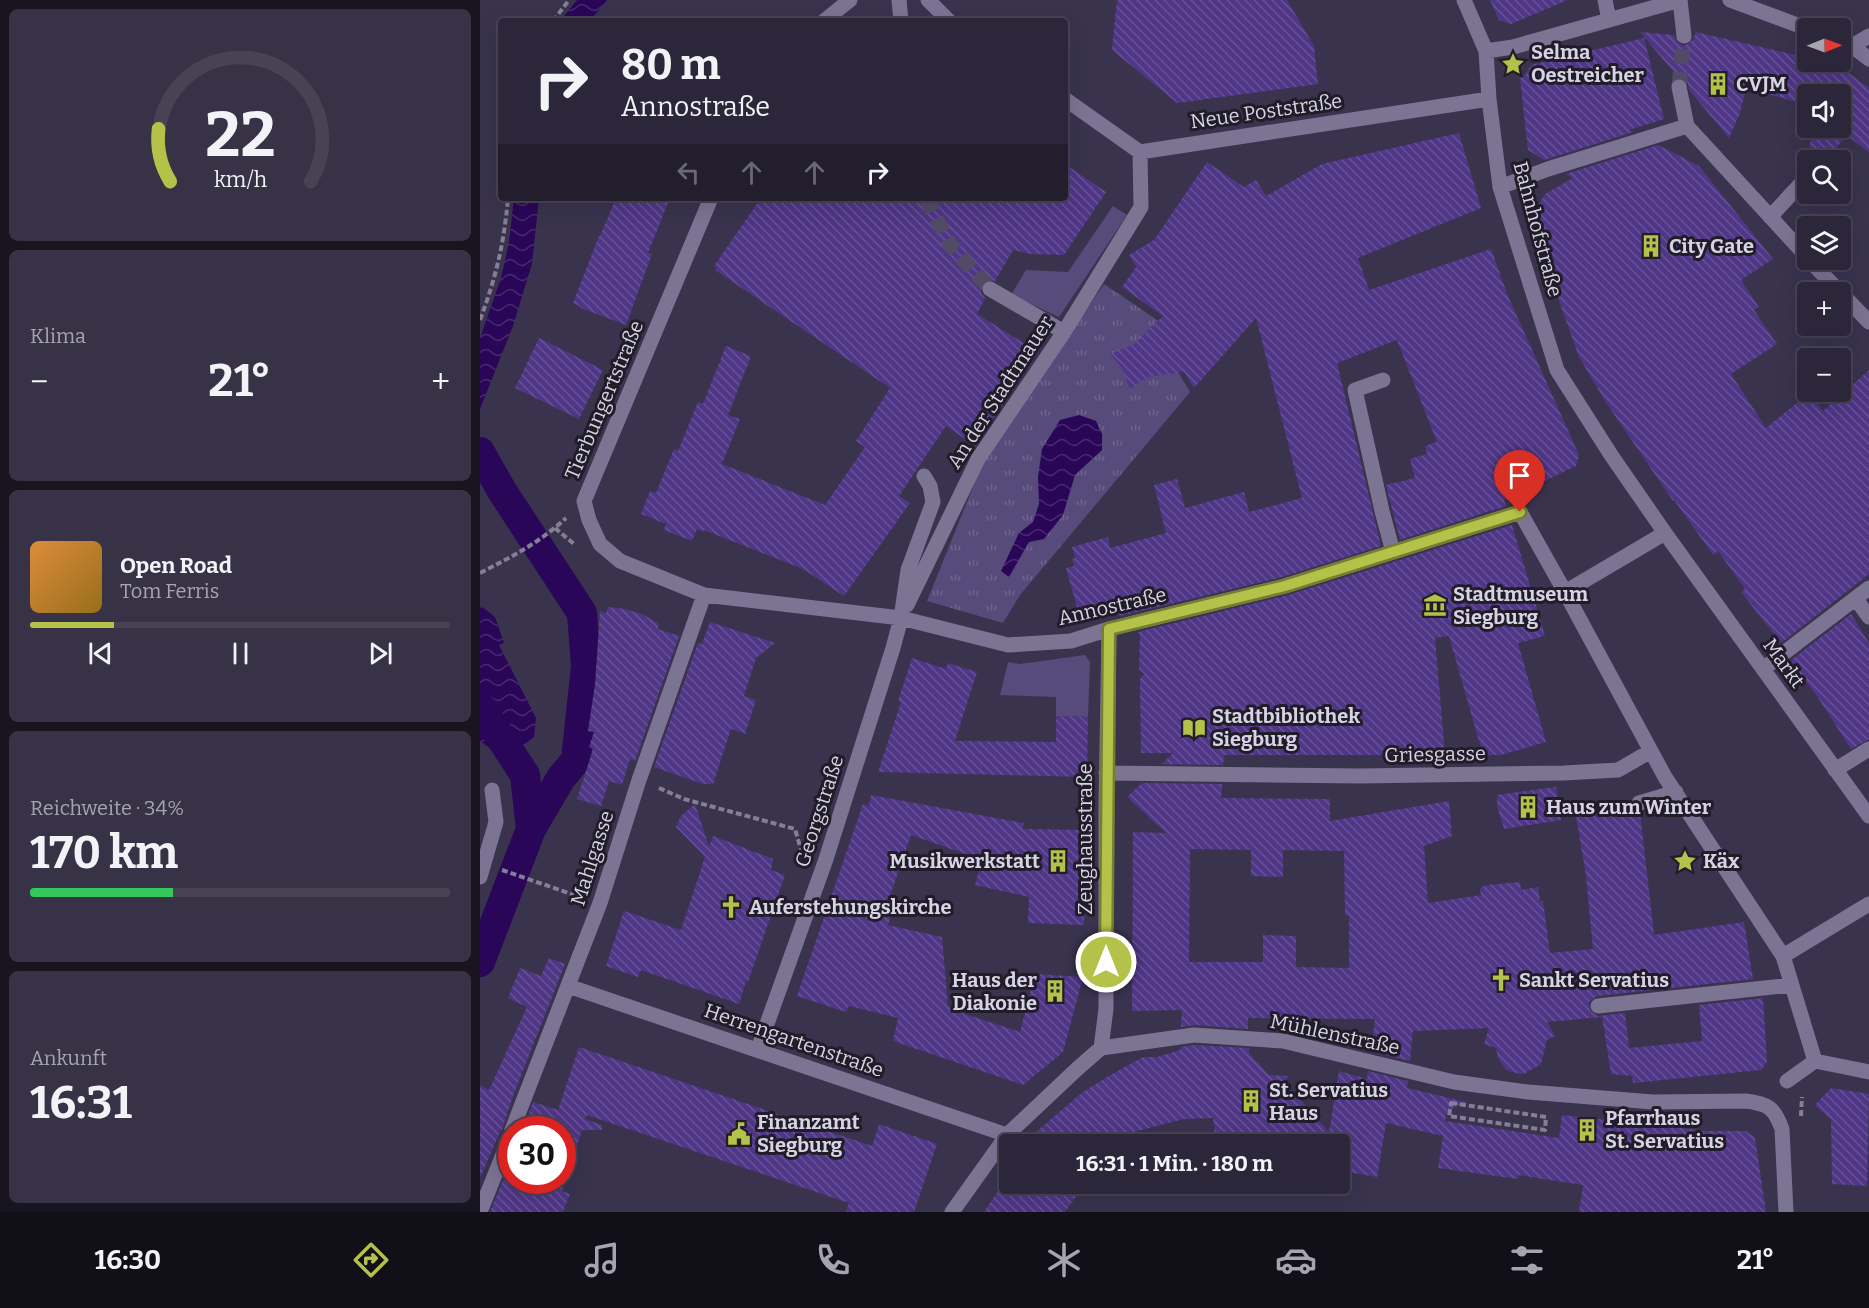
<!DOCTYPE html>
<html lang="de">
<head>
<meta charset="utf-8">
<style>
	body { margin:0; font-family:Bitter,serif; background:#373245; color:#f1f3f6; height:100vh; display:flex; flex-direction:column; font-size:22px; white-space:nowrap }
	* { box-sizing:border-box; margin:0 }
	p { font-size:20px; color:#a6a5af }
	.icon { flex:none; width:33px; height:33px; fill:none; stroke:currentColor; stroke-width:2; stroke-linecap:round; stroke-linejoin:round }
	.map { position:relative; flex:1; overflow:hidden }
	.details { display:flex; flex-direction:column; gap:9px; padding:9px; background:#181520; width:480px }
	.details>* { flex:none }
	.top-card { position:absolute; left:18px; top:18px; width:570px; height:183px; border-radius:6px; box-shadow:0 6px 24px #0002,0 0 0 2px #474354; background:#2b263a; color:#f1f3f6; overflow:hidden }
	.needle { width:39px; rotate:89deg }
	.tools { position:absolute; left:1317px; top:18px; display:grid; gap:12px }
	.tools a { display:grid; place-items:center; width:54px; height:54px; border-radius:6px; background:#2b263a; box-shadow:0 6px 24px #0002,0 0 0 2px #474354; font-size:30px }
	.speed { position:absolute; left:18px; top:1116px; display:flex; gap:12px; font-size:30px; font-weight:700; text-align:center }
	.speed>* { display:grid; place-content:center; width:78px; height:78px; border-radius:50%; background:#2b263a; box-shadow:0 6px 24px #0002,0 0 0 2px #474354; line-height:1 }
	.speed .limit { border:9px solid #d22; background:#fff; color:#111 }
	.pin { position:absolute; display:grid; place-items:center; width:51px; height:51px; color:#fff; margin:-62px -26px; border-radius:50% 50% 50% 0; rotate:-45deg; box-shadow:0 0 6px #0007 }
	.pin .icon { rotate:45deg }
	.me { position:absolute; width:66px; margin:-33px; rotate:0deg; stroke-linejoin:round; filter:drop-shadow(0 0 4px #0008) }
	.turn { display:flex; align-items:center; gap:21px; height:126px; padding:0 24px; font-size:27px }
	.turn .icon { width:78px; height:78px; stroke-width:2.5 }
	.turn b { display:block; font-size:42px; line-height:51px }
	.lanes { display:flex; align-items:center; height:57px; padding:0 24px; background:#0003; justify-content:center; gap:30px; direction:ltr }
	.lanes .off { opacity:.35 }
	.big { font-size:45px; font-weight:700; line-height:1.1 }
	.details .widget { flex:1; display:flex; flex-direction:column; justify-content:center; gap:9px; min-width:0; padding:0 21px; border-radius:9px; background:#373245 }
	.details .dial { align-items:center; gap:0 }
	.dial svg { height:156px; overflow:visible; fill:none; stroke:#474354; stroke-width:7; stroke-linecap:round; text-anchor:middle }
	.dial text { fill:#f1f3f6; stroke:none }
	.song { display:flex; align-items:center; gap:18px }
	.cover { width:72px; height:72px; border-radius:9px; background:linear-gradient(135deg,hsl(30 70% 55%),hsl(40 70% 35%)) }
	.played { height:6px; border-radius:3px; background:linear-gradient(90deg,#b5c249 20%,#474354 20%) }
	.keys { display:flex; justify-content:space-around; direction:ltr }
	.heat { display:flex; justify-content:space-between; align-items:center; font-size:33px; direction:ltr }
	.charge { height:9px; border-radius:4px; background:linear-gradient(90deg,#34c759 34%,#474354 0) }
	.trip { position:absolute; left:519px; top:1134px; width:351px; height:60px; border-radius:6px; background:#2b263a; box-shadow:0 6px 24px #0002,0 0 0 2px #474354; font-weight:700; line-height:60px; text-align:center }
	.tab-bar { display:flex; height:96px; justify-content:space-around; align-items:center; background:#110f17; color:#a6a5af }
	.tab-bar .icon { width:42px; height:42px }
	.tab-bar .active { color:#b5c249 }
	.tab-bar b { font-size:27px; color:#f1f3f6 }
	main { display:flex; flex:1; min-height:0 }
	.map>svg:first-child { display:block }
	.green { fill:#574b7b }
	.park { fill:url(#park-tufts) }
	.water { fill:url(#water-waves) }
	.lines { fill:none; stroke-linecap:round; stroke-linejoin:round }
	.canal { stroke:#2a0658; stroke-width:30 }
	.building { fill:url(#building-back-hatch); fill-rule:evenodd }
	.minor-tunnel { stroke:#514b65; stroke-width:15; stroke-dasharray:15 8; stroke-linecap:butt }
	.path { stroke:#847f96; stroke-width:4; stroke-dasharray:6 3; stroke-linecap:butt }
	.minor { stroke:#7b7493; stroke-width:15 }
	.route-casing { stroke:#767e2f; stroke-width:15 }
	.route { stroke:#b5c249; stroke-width:10 }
	.labels { text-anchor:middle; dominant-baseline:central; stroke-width:6; stroke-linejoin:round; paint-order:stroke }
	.poi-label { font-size:20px; font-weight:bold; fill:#d7d3e5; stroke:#201d29; text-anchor:start }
	.street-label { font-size:20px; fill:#d7d3e5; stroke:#201d29 }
</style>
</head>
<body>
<main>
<section class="details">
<div class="widget dial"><svg viewBox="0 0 100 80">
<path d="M14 69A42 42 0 1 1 86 69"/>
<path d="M14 69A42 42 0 0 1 8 42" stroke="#b5c249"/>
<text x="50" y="56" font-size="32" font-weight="700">22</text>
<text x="50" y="72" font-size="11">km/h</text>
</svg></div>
<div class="widget"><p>Klima</p>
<div class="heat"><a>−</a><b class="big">21°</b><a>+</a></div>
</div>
<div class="widget">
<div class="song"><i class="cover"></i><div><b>Open Road</b><p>Tom Ferris</p></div></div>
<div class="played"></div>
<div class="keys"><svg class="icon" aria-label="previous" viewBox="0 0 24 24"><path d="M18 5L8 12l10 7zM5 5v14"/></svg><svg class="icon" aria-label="pause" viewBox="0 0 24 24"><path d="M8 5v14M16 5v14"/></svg><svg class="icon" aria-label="next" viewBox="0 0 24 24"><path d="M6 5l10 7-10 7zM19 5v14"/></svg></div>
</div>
<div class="widget"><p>Reichweite · 34%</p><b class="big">170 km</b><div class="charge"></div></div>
<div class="widget"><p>Ankunft</p><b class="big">16:31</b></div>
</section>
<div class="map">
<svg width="1389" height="1212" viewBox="0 0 1389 1212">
	<defs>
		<pattern id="park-tufts" width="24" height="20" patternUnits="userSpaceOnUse" patternTransform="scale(1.5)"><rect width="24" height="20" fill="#574b7b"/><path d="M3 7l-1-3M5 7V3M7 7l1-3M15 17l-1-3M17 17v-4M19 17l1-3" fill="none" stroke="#6e648e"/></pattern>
		<pattern id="water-waves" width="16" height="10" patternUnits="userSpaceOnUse" patternTransform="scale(1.5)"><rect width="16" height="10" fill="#2a0658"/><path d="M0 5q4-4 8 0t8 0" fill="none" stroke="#482970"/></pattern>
		<pattern id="building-back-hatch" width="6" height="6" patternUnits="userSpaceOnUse" patternTransform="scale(1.5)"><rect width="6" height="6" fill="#4f3686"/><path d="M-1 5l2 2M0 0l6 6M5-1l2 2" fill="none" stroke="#685297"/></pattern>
	</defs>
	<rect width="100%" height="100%" fill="#39334e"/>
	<path class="green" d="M633,206L647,215L579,317L531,295L546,270L588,272Z
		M605,655L610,662L608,717L576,716V697L520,695L528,662L540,664Z"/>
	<path class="park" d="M624,284L683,324L686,352L710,392L540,595L523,623L447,601L504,460Z"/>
	<path class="water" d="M97,0H127L110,21H80Z
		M34,198H59L52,264L33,326L0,409V338L21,278L29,242Z
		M599,415L616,421L622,434V450L595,475L583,515L564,539L549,542L529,577L521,571L539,533L553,522L559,504L558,477L562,449L580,420Z
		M0,605L15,617L24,643L19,645L56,718L54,737L37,751L47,764L33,773L10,748L0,741Z"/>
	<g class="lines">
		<path class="canal" d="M0,452L22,491L102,613L106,666L96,760L81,778L51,829
			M0,706L45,775L51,829L0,962"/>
	</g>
	<path class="building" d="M637,0H807L834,46L838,84L697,103L632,50Z
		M1010,0H1088L1031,24L1019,20Z
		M1160,32L1194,35L1197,42L1204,46L1213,40L1216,32L1328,58V62H1343L1359,66L1389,88V152L1366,135L1349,158L1329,147L1335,128H1360V94H1328V105L1266,88L1260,113L1249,138L1210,91L1207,81L1198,77Z
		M1164,38L1184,119L1149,130L1153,132L1064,160L1048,150L1040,78L1045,75L1051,65Z
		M979,133L1001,208L878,258L889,290L1011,249L1028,296L1099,455L1096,466L1024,500L1026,506L920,540L906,485L935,478L930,459L947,454L945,446L957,442L917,340L857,363L901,546L802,577L640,616L632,610L600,618L586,568L594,566L592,559L595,558L592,547L628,537L630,548L686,533L674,485L697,479L705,508L764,492L769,512L822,498L776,318L714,388L704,372L667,377L650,389L642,368L630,354L653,345L683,316L642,287L656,267L649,255L674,240L727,162L764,187L776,180L786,196L842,164Z
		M1178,145L1219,166L1293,259L1261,280L1279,307L1274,310L1297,344L1251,374L1286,428L1329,393L1343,411L1389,370V574L1301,643L1261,592L1265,589L1238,551L1233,555L1194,500L1193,501L1127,404L1099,357L1055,233V211L1065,194L1093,178L1086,174Z
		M585,164L626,192L584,255L550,254L533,250L515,281L506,280L501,285V293L505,298L497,314L558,352L495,446L466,426L419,496L430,503L364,596L323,569L224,530L223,532L217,529L212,541L184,530L186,524L161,514L170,491L176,493L194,449L198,451L218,402L223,404L246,346L271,356L248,415L260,419L242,464L345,505L385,447L376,441L410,388L235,270L236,267L234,266L281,198H585Z
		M136,198H190L168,253L172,254L146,325L101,308V307L93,303L119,236H120Z
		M59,338L123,370L99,419L35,388Z
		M1032,525L1065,636L1038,643L1066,742L1021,755H1003L969,636L955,638L965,755H744L743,765L682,764L693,753H661L660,679L664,674L659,669L660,634L658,632L808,595Z
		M128,607L145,609L164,615L179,624L178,629L199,636L155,761L150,759L142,785L129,781L121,806L97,799L113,749L109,747L114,732L108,731L115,684L120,611L126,613Z
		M1371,614L1389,643V739L1371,749L1335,693L1310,661Z
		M230,622L295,643L276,658L264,696L276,700L265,734L251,729L233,784H223L174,767L218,643L222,644Z
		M432,658L466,669L468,663L497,672L475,741L576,742V716L608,717L607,777L398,772L421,702L418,701Z
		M662,783L742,784L741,798L850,799V821L969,801L972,836L944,846L948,903L1001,895L1000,888L1007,885L1040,882L1041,890L1058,887L1060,901H1063L1070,953L1113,949L1106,876L1096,815L1150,806L1153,810L1160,812L1174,935L1264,922L1273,979L1117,996L1109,1002L1110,1011L1118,1016L1145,1013L1149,1048L1222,1041L1219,1005L1283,998L1287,1062L1281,1070L1153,1083L1152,1076L1131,1074L1122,1017L1067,1022L1075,1036L1067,1040L1061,1064L1044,1074H1040L1026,1070L1018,1058L1016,1048L1004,1044L1009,1028L933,1031L930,1061L891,1052L895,1019L768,1018V1029L715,1025L701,1027L702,1010L652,1011L653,832L686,833L647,797ZM710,849L771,850V876L803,877V850L864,851L865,915L869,916V968L816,967V936L783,935V962H709Z
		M1076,787L1081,820L1024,829L1017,806V795Z
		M391,795L544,823L543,829L606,830V838L607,836L604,925L548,923L549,897L495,885L500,867L494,865L497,858L431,835L406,908L413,910L408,925L462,937L468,1006L483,1011L482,1013L540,1032L555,974L603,977L583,1052L543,1085L413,1041L418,1018L369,1006L366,1012L317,996L383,804L389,806Z
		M215,804L229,847L233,836L280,854L293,859L291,870L305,875L268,982L266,981L259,1004L161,970L158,977L126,966L144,911L201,930L225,857L196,827L201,816Z
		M69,958L85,964L33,1096L22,1130H21L0,1178V1085L9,1090L47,1007L28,998L40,968L61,976Z
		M714,1045L769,1048V1053L789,1075L807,1076L806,1084L849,1132L859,1071L887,1079L888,1071L928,1081L927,1088L986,1102L967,1111L965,1121L1079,1138L1082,1115L1228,1131H1266L1275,1138L1286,1212H1099L1103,1185L1038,1175V1179L958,1168L963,1136L906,1123L897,1177L860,1171V1144H736L733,1118L704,1119L638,1136L642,1144H547L557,1131L603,1092L627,1077L663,1057H677L700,1050L701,1047Z
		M99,1047L392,1146L399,1124L457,1144L434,1212H366L369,1203L107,1115L105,1119L122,1125V1130H102L87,1175L82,1174V1130H43L53,1102L78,1110Z
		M1351,1088L1389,1094L1387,1186L1352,1184L1351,1120L1335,1105Z
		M530,1168V1184H605L585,1212H504L521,1187L518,1184Z
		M23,1180H85L82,1191L90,1194L83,1212H10Z"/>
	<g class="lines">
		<path class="minor-tunnel" d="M1199,87L1204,36
			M446,198L470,245L510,289"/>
		<path class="path" d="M73,21L89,0
			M0,320C16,277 24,244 28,198
			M75,528L94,544
			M0,573C33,556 59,543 86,518
			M179,788L204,799L315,829L321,850L326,852
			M22,870L100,897
			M971,1103L1066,1117L1065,1130L969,1116Z
			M1321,1116L1322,1097"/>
		<path class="minor" d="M419,0L421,21
			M448,0L469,21
			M984,0L1006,51L1009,99L1020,187L1077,370L1131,455L1185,533L1389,816
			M1125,0L1129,20
			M1200,0L1204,36
			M1250,0L1328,29
			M344,21L370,0
			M1360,42L1372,46L1389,59
			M1372,46L1389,36
			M1006,51L1033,47L1200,0
			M1199,87L1207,126L1328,258
			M585,99L660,152L1009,99
			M1020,187L1068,169L1207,126
			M1360,192L1361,193
			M231,198L104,501L109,520L120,544L140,561L224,595L421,618L528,645L591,641L629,629L805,586L1040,512L1085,592
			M1290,217L1328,176
			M1329,260L1389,322
			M510,289L584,332
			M903,380L875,390L902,511L913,552
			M1185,533L1085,592L1185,777L1303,956L1335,1061
			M1376,599L1389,617
			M427,605L498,459L584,332L661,207L660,152
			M1283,669L1389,588
			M1355,770L1389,749
			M626,773L880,776L1084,773L1138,770L1171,751
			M1159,803L1196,792
			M0,877L16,822L12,790
			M1303,956L1389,904
			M88,986L527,1135
			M1118,1006L1312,985
			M621,1048L626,1009V808L629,629
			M278,1049L346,859L413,648L421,618L428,570L453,502L450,486L444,476
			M1307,1081L1335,1061L1389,1072
			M32,1130L120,903L159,780L224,595
			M0,1212L32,1132
			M472,1212L527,1135L597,1069L621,1048L657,1043L714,1035L803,1041L974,1082L1048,1092L1173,1102L1266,1101C1288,1104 1294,1107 1302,1129L1306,1212"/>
	</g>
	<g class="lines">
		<g class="route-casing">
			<path id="route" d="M626,962L629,629L805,586L1040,512"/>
		</g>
		<use href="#route" class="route"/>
	</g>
	<defs>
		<g id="sight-bare" transform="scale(1.8)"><path d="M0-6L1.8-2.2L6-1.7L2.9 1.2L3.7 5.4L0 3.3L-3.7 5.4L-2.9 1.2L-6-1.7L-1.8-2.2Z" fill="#b5c249" stroke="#201d29" stroke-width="2.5" paint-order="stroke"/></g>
		<g id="building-bare" transform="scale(1.8)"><path d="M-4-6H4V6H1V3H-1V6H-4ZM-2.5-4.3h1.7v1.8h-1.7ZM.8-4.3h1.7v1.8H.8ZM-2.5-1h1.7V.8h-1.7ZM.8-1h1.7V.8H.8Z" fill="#b5c249" stroke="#201d29" stroke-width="2.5" paint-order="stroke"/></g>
		<g id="museum-bare" transform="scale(1.8)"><path d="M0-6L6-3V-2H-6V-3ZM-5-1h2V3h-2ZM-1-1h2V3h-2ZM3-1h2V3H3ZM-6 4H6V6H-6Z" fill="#b5c249" stroke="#201d29" stroke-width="2.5" paint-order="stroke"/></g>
		<g id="library-bare" transform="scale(1.8)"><path d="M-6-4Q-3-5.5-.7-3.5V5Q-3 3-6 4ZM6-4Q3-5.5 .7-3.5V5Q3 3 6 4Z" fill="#b5c249" stroke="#201d29" stroke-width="2.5" paint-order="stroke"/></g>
		<g id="church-bare" transform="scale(1.8)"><path d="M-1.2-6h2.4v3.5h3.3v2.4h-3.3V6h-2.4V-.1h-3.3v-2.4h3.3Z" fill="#b5c249" stroke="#201d29" stroke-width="2.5" paint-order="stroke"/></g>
		<g id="civic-bare" transform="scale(1.8)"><path d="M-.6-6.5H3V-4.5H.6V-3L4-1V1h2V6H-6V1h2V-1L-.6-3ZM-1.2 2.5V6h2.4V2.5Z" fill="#b5c249" stroke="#201d29" stroke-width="2.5" paint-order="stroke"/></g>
	</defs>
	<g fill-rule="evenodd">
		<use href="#sight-bare" x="1033" y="64"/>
		<use href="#building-bare" x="1238" y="84"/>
		<use href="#building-bare" x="1171" y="246"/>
		<use href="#museum-bare" x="955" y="605"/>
		<use href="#library-bare" x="714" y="728"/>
		<use href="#building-bare" x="1048" y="807"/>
		<use href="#building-bare" x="578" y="861"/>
		<use href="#sight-bare" x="1205" y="861"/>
		<use href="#church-bare" x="251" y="907"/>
		<use href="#church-bare" x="1021" y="980"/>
		<use href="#building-bare" x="575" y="991"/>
		<use href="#building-bare" x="771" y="1101"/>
		<use href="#building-bare" x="1107" y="1130"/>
		<use href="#civic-bare" x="259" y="1134"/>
	</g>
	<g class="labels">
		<g class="poi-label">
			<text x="1051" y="52">Selma<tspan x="1051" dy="23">Oestreicher</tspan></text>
			<text x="1256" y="84">CVJM</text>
			<text x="1189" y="246">City Gate</text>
			<text x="973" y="594">Stadtmuseum<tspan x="973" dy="23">Siegburg</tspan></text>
			<text x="732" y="716">Stadtbibliothek<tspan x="732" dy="23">Siegburg</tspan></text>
			<text x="1066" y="807">Haus zum Winter</text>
			<text x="560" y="861" text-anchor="end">Musikwerkstatt</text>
			<text x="1223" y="861">Käx</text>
			<text x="269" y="907">Auferstehungskirche</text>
			<text x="557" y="980" text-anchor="end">Haus der<tspan x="557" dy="23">Diakonie</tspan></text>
			<text x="1039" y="980">Sankt Servatius</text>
			<text x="789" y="1090">St. Servatius<tspan x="789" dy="23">Haus</tspan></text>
			<text x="1125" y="1118">Pfarrhaus<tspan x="1125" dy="23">St. Servatius</tspan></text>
			<text x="277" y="1122">Finanzamt<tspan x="277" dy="23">Siegburg</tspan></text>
		</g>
		<g class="street-label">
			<text transform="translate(786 111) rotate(-8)">Neue Poststraße</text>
			<text transform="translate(1058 229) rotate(75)">Bahnhofstraße</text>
			<text transform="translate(520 392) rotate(-57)">An der Stadtmauer</text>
			<text transform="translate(124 400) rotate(-67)">Tierbungertstraße</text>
			<text transform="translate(632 606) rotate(-13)">Annostraße</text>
			<text transform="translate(1304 663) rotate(54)">Markt</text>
			<text transform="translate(955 754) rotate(-1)">Griesgasse</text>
			<text transform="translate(339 811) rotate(-72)">Georgstraße</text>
			<text transform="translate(605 839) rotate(-90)">Zeughausstraße</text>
			<text transform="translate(112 858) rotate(-72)">Mahlgasse</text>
			<text transform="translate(855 1034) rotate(12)">Mühlenstraße</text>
			<text transform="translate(314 1040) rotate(19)">Herrengartenstraße</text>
		</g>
	</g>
</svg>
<div class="tools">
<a><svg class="needle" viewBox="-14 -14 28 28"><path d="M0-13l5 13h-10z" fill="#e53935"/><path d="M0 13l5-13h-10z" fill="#a6a5af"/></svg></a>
<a><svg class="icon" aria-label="sound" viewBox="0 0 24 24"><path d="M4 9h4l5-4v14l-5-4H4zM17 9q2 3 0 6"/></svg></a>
<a><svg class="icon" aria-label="search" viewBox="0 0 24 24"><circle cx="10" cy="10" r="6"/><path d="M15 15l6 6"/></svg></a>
<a><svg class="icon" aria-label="layers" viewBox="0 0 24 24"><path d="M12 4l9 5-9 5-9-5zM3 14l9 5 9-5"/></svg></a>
<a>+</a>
<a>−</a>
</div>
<div class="speed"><div class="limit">30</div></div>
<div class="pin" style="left:1040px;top:512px;background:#d93025"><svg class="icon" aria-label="arrive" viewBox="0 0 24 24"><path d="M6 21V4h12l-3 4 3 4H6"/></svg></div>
<svg class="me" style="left:626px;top:962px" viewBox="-20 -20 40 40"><circle r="17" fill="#b5c249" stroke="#fff" stroke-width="3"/><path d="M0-11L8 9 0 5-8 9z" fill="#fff"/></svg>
<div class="trip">16:31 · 1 Min. · 180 m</div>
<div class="top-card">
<div class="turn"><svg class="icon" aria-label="right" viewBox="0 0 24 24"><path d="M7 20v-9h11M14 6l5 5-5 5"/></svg><div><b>80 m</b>Annostraße</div></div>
<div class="lanes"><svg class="icon off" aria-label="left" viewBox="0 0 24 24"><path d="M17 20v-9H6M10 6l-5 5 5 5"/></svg><svg class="icon off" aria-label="ahead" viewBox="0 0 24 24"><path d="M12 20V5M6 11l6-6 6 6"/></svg><svg class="icon off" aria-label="ahead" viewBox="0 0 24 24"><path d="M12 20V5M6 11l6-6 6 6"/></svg><svg class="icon" aria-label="right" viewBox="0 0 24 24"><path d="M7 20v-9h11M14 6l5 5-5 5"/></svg></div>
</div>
</div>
</main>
<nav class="tab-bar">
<b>16:30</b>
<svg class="icon active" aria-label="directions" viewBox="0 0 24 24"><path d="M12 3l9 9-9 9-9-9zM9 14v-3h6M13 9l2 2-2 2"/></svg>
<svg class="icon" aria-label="music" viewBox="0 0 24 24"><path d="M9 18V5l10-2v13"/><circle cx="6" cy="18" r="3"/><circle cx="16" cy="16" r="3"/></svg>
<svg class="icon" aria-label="phone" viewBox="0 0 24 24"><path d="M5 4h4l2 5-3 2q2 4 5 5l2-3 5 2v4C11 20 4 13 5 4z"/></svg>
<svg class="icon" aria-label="climate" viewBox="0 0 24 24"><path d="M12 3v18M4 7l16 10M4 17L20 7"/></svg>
<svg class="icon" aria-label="car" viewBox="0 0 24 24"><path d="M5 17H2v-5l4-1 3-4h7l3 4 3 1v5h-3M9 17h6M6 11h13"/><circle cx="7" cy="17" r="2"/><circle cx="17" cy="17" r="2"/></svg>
<svg class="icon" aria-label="filters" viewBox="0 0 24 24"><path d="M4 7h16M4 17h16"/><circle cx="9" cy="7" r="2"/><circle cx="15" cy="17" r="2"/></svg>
<b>21°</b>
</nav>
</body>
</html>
